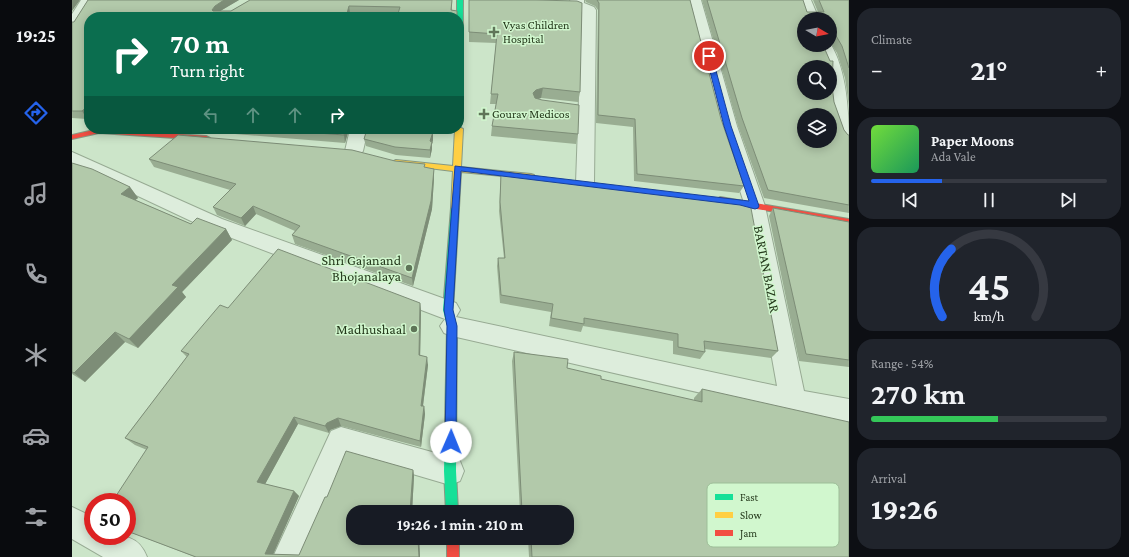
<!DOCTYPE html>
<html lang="en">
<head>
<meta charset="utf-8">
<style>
	body { margin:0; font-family:"Crimson Pro",serif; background:#20242c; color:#f1f3f6; height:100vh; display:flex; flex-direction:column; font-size:15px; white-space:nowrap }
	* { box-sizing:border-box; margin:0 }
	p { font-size:13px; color:#9ea1a6 }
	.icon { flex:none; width:22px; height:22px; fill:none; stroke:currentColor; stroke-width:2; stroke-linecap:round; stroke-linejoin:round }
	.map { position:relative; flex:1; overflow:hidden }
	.side { display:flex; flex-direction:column; gap:8px; padding:8px; background:#0d0f14; width:280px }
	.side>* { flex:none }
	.banner { position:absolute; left:12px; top:12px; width:380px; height:122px; border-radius:16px; box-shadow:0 2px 10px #0003; background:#0b6e4f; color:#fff; overflow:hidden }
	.needle { width:26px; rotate:100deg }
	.fabs { position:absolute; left:725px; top:12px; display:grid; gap:8px }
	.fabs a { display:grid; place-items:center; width:40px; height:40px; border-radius:50%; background:#171b24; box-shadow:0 2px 10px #0003; font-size:20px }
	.speed { position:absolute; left:12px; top:493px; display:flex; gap:8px; font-size:20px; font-weight:700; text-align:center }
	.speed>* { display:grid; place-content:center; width:52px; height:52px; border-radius:50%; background:#171b24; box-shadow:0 2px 10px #0003; line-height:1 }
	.speed .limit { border:6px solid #d22; background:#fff; color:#111 }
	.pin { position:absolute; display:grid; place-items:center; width:34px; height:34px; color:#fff; margin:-17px; border:2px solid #fff; border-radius:50%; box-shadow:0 1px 4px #0007 }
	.me { position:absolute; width:44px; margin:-22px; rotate:1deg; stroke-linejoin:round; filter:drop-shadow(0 0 3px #0008) }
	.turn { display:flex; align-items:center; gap:14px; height:84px; padding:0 20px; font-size:18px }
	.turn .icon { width:52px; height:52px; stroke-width:2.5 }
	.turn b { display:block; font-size:28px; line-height:34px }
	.lanes { display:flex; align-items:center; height:38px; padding:0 20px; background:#0003; justify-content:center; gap:20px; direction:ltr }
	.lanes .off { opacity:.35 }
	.big { font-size:30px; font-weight:700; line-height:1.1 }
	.side .card { flex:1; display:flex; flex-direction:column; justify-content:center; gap:6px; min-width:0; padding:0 14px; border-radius:16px; background:#20242c }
	.side .dial { align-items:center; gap:0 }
	.dial svg { height:104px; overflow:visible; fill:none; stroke:#363941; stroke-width:7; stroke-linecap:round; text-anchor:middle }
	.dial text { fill:#f1f3f6; stroke:none }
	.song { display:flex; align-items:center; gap:12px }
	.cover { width:48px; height:48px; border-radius:6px; background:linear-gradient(135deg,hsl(100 70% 55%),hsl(150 70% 35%)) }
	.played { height:4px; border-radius:2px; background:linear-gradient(90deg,#2563eb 30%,#363941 30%) }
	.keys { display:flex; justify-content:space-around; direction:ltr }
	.heat { display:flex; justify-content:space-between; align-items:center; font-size:22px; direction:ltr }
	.charge { height:6px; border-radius:3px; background:linear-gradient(90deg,#34c759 54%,#363941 0) }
	.trip { position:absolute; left:274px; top:505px; width:228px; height:40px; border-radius:16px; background:#171b24; box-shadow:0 2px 10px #0003; font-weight:700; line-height:40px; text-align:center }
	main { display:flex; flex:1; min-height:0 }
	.tab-bar { display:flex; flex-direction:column; width:72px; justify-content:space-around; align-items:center; background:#090b0e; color:#9ea1a6 }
	.tab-bar .icon { width:28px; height:28px }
	.tab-bar .on { color:#2563eb }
	.tab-bar b { font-size:18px; color:#f1f3f6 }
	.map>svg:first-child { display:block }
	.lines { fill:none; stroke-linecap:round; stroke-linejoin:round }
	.street-casing { stroke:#97aa93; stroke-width:2 }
	.fast-casing { stroke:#879983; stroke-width:2 }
	.slow-casing { stroke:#879983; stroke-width:2 }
	.jam-casing { stroke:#879983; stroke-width:2 }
	.street { fill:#ddeddc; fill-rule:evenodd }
	.fast { fill:#16e098; fill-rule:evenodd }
	.slow { fill:#ffcf43; fill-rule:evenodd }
	.jam { fill:#f24e42; fill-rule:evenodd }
	.wall { fill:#99ad92 }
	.shaded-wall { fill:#7d8d77 }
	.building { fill:#b2c9aa; stroke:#7d8d77; fill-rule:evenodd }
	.route { fill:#2563eb; stroke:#184099 }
	.poi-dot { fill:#5f7558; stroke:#d1f7ce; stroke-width:1.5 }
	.labels { text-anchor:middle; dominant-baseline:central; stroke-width:3; stroke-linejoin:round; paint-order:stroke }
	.far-poi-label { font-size:12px; fill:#24381b; stroke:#d1f7ce; text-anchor:start }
	.poi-label { font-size:14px; fill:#24381b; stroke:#d1f7ce; text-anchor:end }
	.street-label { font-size:14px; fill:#24381b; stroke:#d1f7ce }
	.key { fill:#d1f7ce; stroke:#9dbe98; stroke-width:1 }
	.key-label { font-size:11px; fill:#24381b }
</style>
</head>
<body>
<main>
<nav class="tab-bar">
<b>19:25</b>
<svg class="icon on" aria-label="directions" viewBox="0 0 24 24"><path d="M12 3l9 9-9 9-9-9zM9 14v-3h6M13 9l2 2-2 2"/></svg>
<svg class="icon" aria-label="music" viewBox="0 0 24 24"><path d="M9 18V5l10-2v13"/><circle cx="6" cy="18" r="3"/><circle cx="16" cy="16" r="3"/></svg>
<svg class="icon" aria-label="phone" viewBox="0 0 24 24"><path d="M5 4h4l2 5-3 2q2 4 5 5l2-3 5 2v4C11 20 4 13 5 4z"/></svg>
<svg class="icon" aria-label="climate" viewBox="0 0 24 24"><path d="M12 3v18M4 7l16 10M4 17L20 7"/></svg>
<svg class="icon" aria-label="car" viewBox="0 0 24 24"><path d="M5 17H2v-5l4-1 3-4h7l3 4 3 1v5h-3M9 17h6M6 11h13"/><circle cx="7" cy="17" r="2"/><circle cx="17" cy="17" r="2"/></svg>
<svg class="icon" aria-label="filters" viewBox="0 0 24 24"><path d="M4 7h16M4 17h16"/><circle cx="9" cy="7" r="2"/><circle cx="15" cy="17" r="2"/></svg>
</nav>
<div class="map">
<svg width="777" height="557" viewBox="0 0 777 557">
	<rect width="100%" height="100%" fill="#cce5c9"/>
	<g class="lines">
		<g class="street-casing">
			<path id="street" d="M9,0H23L5,28L0,29V14Z
				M498,0H512V3L522,7L524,10L522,183L520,188L513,190L506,188L504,183L510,12L501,8Z
				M615,0H629L665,126L693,206L732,391L777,399V423L721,414L380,336L372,333L368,326L373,319L136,229L0,165V152L150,219L384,303L388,310L384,317L705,386L673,206L647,126Z
				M725,0H739L747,19H733Z
				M758,43C775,70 777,112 777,143L771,141L768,137L759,109L757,93H758V67H754L745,45H758Z
				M278,129H296L291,151L288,155L282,157L276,155L273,151Z
				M269,427L378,457L388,461L392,471L388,481L378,485L276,455L232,557H201L259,431Z
				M0,507L21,517V536C45,536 65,531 75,557H31L0,539Z"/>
		</g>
		<g class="fast-casing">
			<path id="fast" d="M385,0H391L390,123L387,125V17H385Z
				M383,205L387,208L381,310L385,326L384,471L386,512H374L372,471L375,326L371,310L379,208Z"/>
		</g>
		<g class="slow-casing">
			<path id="slow" d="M387,127L391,129L389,167L459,174L462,175V179L389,172L387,208L383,211L379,208L381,171L324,164L320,162L324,160L381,166L383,129H387Z"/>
		</g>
		<g class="jam-casing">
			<path id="jam" d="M26,129L134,136L138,138L134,140L27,133L0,139V135Z
				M648,197L777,219V225L645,202L644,200Z
				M375,538H387V557H375Z"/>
		</g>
		<use href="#street" class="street"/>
		<use href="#fast" class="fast"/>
		<use href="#slow" class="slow"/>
		<use href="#jam" class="jam"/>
	</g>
	<path class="wall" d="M16,0H167L148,11H159L178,0H380V10L385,11V17H325L326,14L278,13L277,17H17V117L15,119L0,118V22H2Z
		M397,0L508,92L506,102L469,98L465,99L506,134L504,144L419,136L420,126L424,104H418L424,43L397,42Z
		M513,0H618L649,119L672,186L667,193L562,181L561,127L524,123L526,10L523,6L514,2Z
		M630,0H731L735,12H746L741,0H777V106L773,78L765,53L758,42V19H732L760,86L762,102L772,130L776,135H777V213L692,198L666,126Z
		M103,129H277L273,143Z
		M295,129H360L359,132L361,140L360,144V149L358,158L324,155L294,146L292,139Z
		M77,159L323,161L354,168L362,178L360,209L341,286L223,244L220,235L223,231L184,214L173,226L145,215L141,207L158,190L82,167Z
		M0,163L58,187L66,198L63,200L119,224L154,229L160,240L110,292L114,297L66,348L53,342L13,382L0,374Z
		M429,173L706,351L699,358L633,349V352L628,359L601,354V341L511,326L509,332L477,326L479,312L428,303L425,266L426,258H432L427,211Z
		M701,208L777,222V367L727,361L697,216Z
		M348,303L349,312L348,355L356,365L351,406H352L353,414L349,447L269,426L258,430L257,433L226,424L193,484L222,491L227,496L201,554L227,555L255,497L341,470L342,476L340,512H281V538H347L348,557H123L55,531V502L75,450L63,445L53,438L115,357L109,351L156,308Z
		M442,352L529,379L622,401V398L630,389L777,557H457L456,538H495V512H448L440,361Z"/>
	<path class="shaded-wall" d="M0,0H8L0,11Z
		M152,0H167L145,13L142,17L140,10L143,6Z
		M277,6L278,13L277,17H274Z
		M471,88L469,98L463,100L461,93L464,90Z
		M17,105V117L15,119L10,111Z
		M273,129H277L273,143L272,135Z
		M357,129H360L357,139L356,132Z
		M361,132V140L360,144V149L358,158V141Z
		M362,169V178L360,209L341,286L340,278Z
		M58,187L66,198L57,205L49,194Z
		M181,206L184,214L173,226L169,218Z
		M154,229L160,240L110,292L114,297L66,348L57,339L100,285Z
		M348,303L349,312L348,363L347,355Z
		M43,332L53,342L13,382L2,373Z
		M355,357L356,365L350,413L349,406Z
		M352,406L353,414L349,447L348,441Z
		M222,417L226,424L191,488L185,482Z
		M266,418L269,426L258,430L257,433L253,426L255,423Z
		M341,470L342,476L340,512H338Z
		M222,491L227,496L200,557L193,554Z
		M346,538H347L348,557H347Z"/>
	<path class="building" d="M16,0H152L143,6L140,10L141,11H159L178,0H380L379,10L385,11V17H325L328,7L277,6L274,17H17V105L10,111H0V22H2Z
		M397,0H464L505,1L510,3L508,92L471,88L464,90L461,93L463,98L470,100L507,105L506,134L420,126L426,94H419L425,34L397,32Z
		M525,0H618L649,119L672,186L565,174L563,119L526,115L527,3Z
		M635,0H731L735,12H752L747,0H777V68L770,46L763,34L761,36H758V19H732V45H751L758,61H761L760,86L762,102L772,130L776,135H777V205L696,190L670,118ZM732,67H758V93H732ZM732,115H758V141H732Z
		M193,129H273L272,135Z
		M295,129H357L356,132H361L358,141L360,142L358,150L323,147L292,139Z
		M106,135L280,150L323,161L353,164L352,167L362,169L359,201L340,278L220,235L228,226L181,206L169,218L141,207L164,184L77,159Z
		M0,163L20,169L58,187L49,194L119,224L125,218L154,229L100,285L106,287L57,339L43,332L2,373L0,372Z
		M429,173L678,203L706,351L632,341L633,352L606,347V334L512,318V324L479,318L481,304L429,295L426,258H433L428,202Z
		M701,208L777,222V360L734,354Z
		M206,249L348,303L347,355L355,357L349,406H352L348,441L266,418L255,423L253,426L222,417L185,482L222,491L193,554L227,555L253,497H255L274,451L341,470L338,512H281V538H346L347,557H124L55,531V502H40L76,447L53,438L117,354L109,351L148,305L156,308Z
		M442,352L496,359L495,368L529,376V379L630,402V389L777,422V557H460L459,538H495V512H450Z"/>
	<path class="route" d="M637,54L640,56L659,126L687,206L686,208L683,209L668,205L389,171L381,310L385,326L384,442L383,446L379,448L375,446L373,442L375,326L372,310L383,166L677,201L652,126L634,56Z"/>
	<g class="poi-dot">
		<path d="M420 26h4v4h4v4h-4v4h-4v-4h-4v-4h4z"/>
		<path d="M410 108h4v4h4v4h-4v4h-4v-4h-4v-4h4z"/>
		<circle cx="337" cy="268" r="4"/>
		<circle cx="342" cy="329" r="4"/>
	</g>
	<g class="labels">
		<g class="far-poi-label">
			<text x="431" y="25">Vyas Children<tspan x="431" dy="14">Hospital</tspan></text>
			<text x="420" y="114">Gourav Medicos</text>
		</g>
		<g class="poi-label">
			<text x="329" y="260">Shri Gajanand<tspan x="329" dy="16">Bhojanalaya</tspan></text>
			<text x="334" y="329">Madhushaal</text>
		</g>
		<g class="street-label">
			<text transform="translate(695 269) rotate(79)">BARTAN BAZAR</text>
		</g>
	</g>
	<rect x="635" y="483" width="132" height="64" rx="6" class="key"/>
	<rect x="643" y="494" width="18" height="6" fill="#16e098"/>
	<rect x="643" y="512" width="18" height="6" fill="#ffcf43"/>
	<rect x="643" y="530" width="18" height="6" fill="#f24e42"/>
	<g class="key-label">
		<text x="668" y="501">Fast</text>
		<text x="668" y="519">Slow</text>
		<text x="668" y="537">Jam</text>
	</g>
</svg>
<div class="fabs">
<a><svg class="needle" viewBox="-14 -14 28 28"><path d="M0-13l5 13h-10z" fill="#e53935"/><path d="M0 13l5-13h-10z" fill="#9ea1a6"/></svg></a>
<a><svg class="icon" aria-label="search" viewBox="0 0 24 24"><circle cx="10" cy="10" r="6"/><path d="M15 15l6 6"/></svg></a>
<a><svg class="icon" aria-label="layers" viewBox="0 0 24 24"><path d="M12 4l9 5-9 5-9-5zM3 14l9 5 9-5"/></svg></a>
</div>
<div class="speed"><div class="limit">50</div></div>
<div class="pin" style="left:637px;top:56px;background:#d93025"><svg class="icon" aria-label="arrive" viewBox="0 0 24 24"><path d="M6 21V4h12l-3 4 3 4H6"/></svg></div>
<svg class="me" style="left:379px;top:442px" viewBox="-20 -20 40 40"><circle r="19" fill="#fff"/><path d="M0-13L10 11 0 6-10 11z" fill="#2563eb"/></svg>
<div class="trip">19:26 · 1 min · 210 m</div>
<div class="banner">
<div class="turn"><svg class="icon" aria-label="right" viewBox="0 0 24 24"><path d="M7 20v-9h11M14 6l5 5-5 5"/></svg><div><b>70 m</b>Turn right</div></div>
<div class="lanes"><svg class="icon off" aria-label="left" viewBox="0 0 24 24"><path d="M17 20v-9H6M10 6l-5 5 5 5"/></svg><svg class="icon off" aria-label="ahead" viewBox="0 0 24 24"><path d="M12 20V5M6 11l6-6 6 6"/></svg><svg class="icon off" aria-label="ahead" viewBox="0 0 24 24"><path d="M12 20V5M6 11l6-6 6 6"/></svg><svg class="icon" aria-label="right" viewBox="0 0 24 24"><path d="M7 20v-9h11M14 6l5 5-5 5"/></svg></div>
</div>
</div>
<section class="side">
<div class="card"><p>Climate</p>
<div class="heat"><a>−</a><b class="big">21°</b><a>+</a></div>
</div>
<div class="card">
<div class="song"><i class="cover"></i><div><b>Paper Moons</b><p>Ada Vale</p></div></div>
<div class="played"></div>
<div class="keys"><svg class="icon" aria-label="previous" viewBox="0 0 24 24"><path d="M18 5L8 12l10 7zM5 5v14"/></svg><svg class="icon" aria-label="pause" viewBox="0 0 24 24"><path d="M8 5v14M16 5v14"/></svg><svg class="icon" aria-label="next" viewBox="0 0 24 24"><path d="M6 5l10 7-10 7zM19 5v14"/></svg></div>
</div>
<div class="card dial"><svg viewBox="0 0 100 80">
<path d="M14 69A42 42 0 1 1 86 69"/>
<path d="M14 69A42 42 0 0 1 21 17" stroke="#2563eb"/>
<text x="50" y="56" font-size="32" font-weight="700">45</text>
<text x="50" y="72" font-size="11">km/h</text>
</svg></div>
<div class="card"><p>Range · 54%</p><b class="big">270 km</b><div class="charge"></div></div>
<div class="card"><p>Arrival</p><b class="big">19:26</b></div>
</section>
</main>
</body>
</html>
